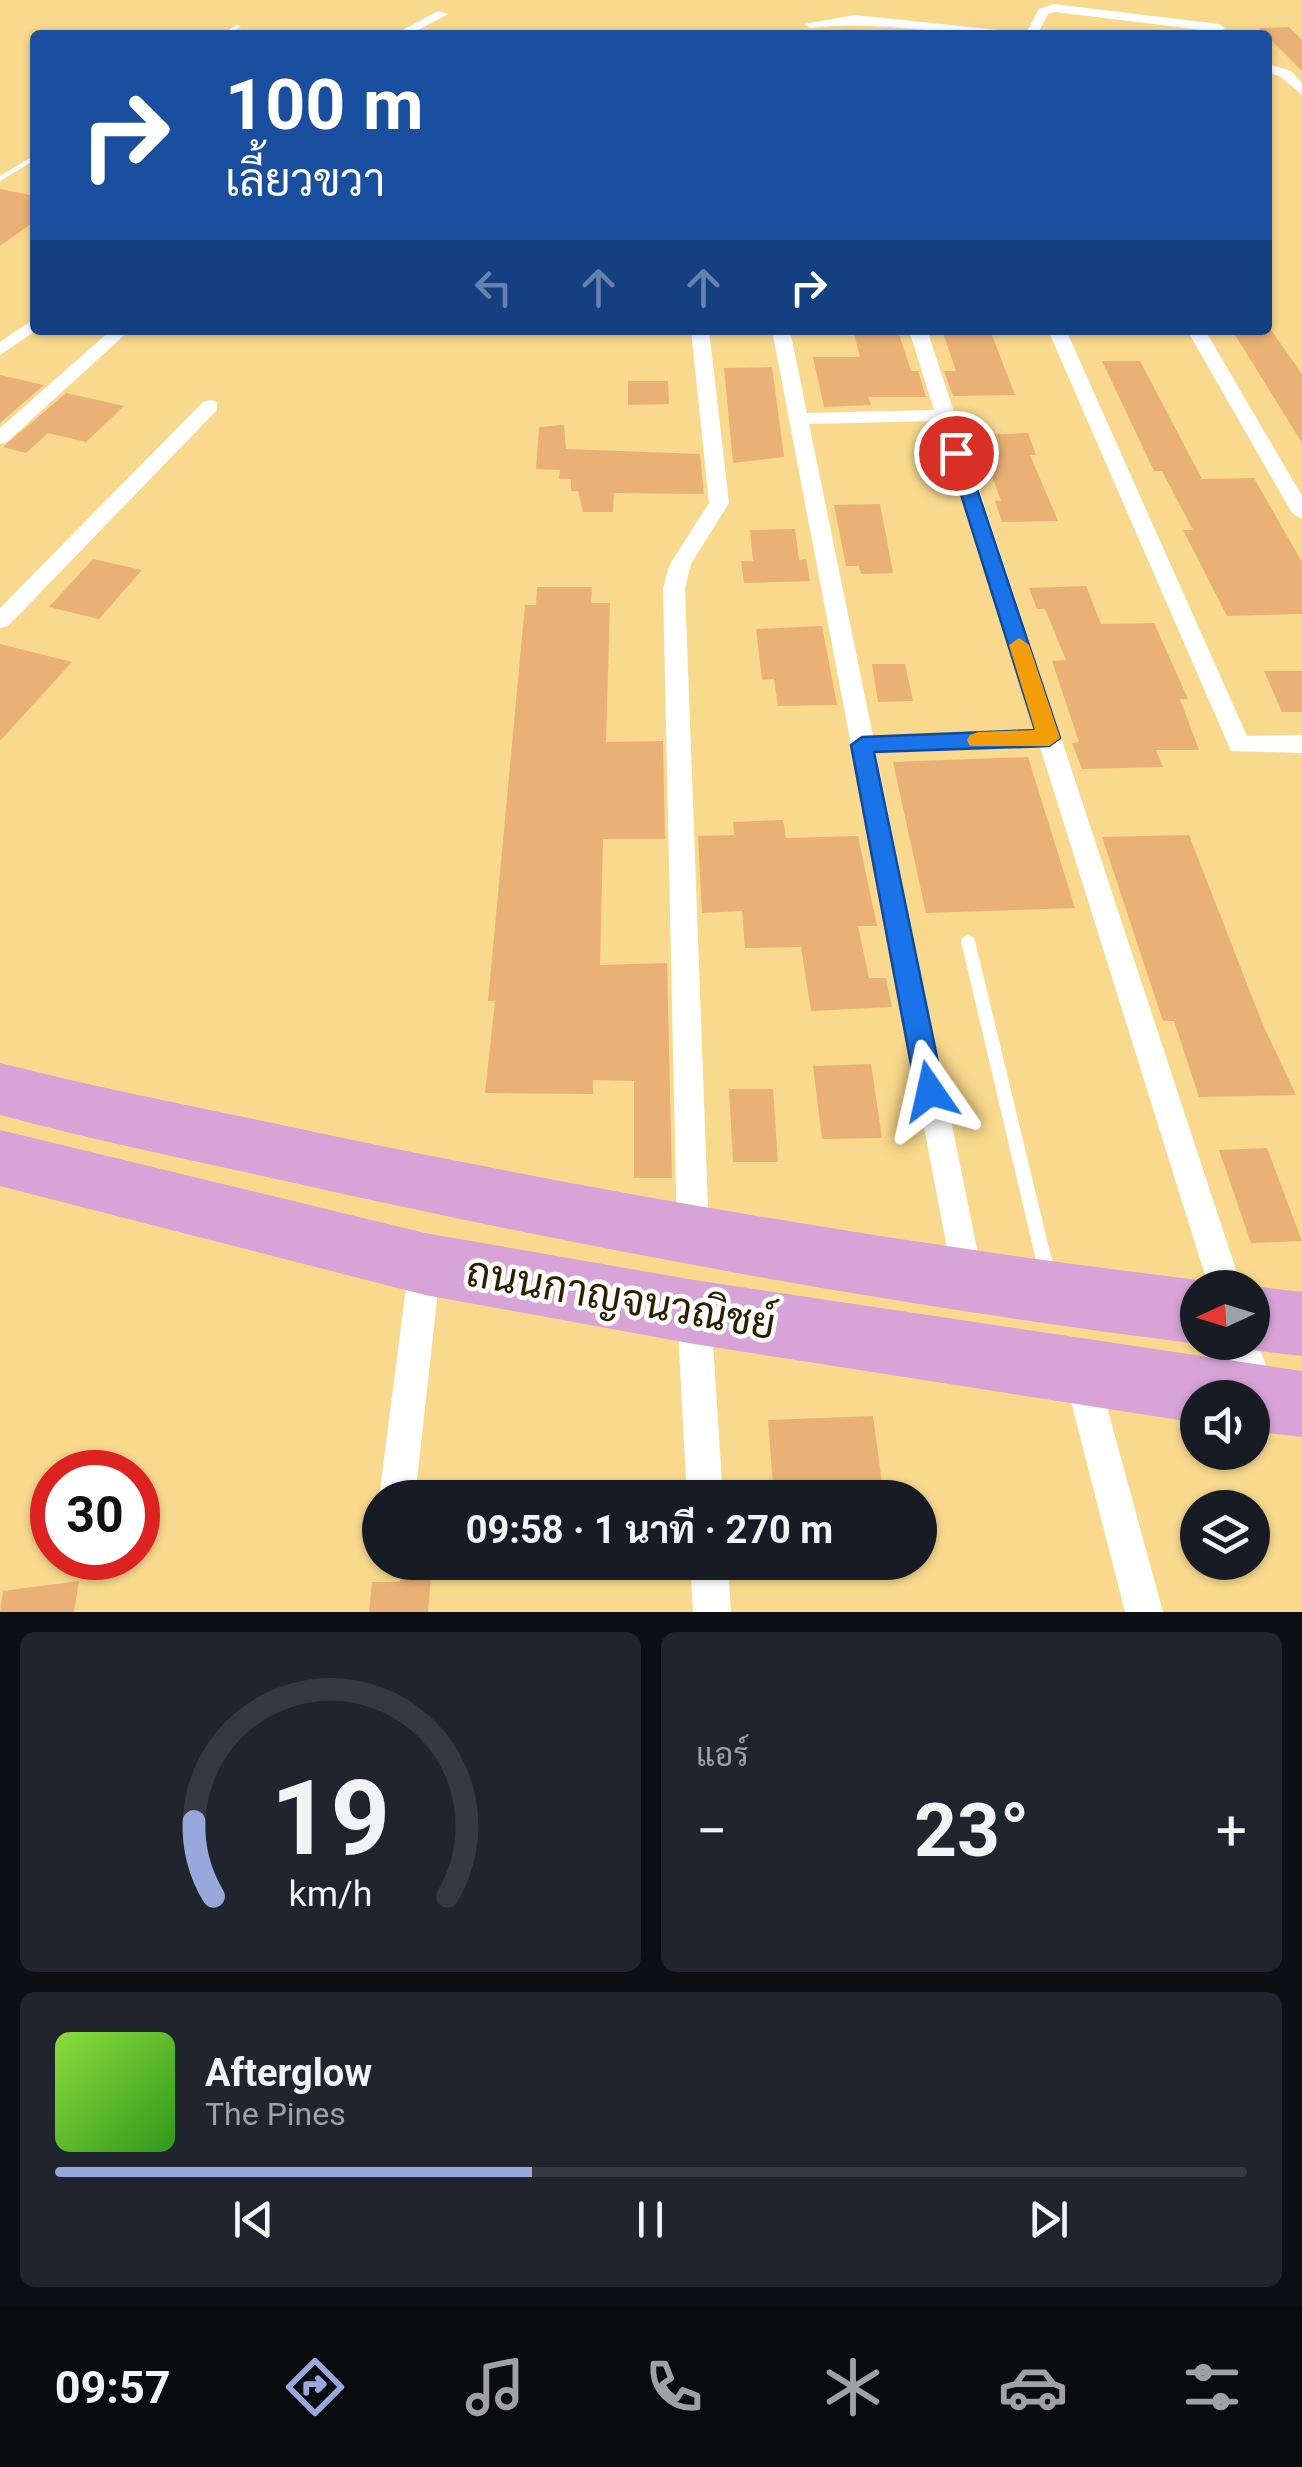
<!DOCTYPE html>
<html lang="th">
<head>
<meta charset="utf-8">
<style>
	body { margin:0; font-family:Roboto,Sarabun,sans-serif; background:#20242c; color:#f1f3f6; height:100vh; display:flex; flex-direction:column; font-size:38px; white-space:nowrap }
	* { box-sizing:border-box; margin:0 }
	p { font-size:32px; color:#9ea1a6 }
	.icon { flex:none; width:55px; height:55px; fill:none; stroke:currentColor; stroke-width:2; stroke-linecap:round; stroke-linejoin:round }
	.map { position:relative; height:1612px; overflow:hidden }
	.details { display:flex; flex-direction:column; gap:20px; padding:20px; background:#0d0f14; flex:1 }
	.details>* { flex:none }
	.banner { position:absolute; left:30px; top:30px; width:1242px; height:305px; border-radius:10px; box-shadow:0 2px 8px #0004; background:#1a4fa0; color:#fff; overflow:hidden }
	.needle { width:65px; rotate:266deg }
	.tools { position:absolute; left:1180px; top:1270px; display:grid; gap:20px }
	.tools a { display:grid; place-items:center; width:90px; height:90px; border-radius:50%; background:#171b24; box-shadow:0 2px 8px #0004; font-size:50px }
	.speed { position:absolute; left:30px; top:1450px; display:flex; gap:20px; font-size:50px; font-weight:700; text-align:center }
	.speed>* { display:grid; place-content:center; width:130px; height:130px; border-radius:50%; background:#171b24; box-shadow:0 2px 8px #0004; line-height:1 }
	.speed .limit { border:15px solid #d22; background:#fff; color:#111 }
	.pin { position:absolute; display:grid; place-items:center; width:85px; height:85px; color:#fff; margin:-42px; border:5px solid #fff; border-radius:50%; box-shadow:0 2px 10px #0007 }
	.me { position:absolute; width:110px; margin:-55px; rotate:349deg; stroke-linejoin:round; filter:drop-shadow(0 0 8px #0008) }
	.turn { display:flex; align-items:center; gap:35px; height:210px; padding:0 30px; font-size:45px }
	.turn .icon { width:130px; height:130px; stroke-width:2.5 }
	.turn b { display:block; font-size:70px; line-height:85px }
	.lanes { display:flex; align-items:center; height:95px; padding:0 30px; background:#0003; justify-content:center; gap:50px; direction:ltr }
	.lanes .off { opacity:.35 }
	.big { font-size:75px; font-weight:700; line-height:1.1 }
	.details .card { flex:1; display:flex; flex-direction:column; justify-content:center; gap:15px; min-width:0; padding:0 35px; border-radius:15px; background:#20242c }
	.details .dial { align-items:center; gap:0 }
	.dial svg { height:260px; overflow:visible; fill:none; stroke:#363941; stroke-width:7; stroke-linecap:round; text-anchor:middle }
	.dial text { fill:#f1f3f6; stroke:none }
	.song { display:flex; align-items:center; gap:30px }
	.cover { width:120px; height:120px; border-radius:15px; background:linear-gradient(135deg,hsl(90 70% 55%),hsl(110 70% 35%)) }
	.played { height:10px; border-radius:5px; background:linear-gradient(90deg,#99a8dc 40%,#363941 40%) }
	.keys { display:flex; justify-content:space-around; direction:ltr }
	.heat { display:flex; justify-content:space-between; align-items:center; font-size:55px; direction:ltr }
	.details .tiles { flex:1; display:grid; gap:20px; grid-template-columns:1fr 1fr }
	.card:last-child { grid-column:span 2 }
	.trip { position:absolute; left:362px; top:1480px; width:575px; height:100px; border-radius:50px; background:#171b24; box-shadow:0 2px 8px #0004; font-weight:700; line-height:100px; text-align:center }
	.dock { display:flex; height:160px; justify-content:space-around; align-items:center; background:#090b0e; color:#9ea1a6 }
	.dock .icon { width:70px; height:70px }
	.dock .current { color:#99a8dc }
	.dock b { font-size:45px; color:#f1f3f6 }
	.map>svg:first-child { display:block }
	.building { fill:#e9b175 }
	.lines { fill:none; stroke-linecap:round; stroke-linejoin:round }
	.lane { fill:#fff; fill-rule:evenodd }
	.street { fill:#fff; fill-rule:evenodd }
	.highway { fill:#d8a3d7; fill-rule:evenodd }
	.route { fill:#1a73e8; stroke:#114b97; stroke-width:2.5 }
	.slow { fill:#f59e0b }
	.labels { text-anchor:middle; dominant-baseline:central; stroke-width:9; stroke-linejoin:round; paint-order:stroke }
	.near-street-label { font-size:42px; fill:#2b1f00; stroke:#fefefe }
</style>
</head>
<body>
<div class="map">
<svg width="1302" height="1612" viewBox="0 0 1302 1612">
	<rect width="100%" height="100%" fill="#f9d98d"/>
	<path class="building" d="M1289,27L1302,40V71L1259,28Z
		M0,189L35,196V221L0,246Z
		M853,330L898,331L911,371H918L926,397H868L871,405L824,407L813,357H860Z
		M942,330H990L1015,395L953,396L944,371H956Z
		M1232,330H1271L1302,374V443Z
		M1102,361H1140L1202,479L1254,478L1302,562V614L1227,616L1183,530H1193L1162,471H1154Z
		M772,367L784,457L733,463L724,368Z
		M0,375L44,385L0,423Z
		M628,381H668L669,404L628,405Z
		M66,393L124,406L86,442L48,433L26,453L3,447Z
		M564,425L566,449L700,454L704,494L614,493L613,512H583L578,491H571V479H559L560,470L536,469L539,427Z
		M1028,433L1036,455H1030L1058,521L1002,522L995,501H1001L977,435Z
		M880,504L893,573L861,574L859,566H846L834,505Z
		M795,529L799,560L806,559L810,581L744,583L741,561H753L750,530Z
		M93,559L142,570L99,619L49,607Z
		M1086,586L1101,624L1154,623L1188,699H1180L1199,750H1156L1163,767L1082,769L1072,743L1079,742L1052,661L1066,660L1045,609H1037L1029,588Z
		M537,587H592L591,603H610L606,742L663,741L665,839H603L600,965L667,963L672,1178H634V1081L593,1080V1094L485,1093L495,1001H488L525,605H536Z
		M822,626L837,705L778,706L774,679L762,680L756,629Z
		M0,644L72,662L0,741Z
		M872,664H905L913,701L878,702Z
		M1264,671H1302V712H1282Z
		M1028,757L1075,908L926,913L893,762Z
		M783,820L786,838L858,836L877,926H858L869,978H886L892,1007L811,1011L801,947L745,948L742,911L702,913L698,836L734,835L733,822Z
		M1189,835L1263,1025L1296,1095L1199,1097L1174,1021H1163L1102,837Z
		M871,1064L882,1138L822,1139L813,1066Z
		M729,1089H773L778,1162H733Z
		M1267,1148L1302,1241L1251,1243L1219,1150Z
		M873,1416L884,1498H774L768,1420Z
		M403,1562H432L428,1612H369L372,1582H400Z
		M79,1581L74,1612H0L3,1591Z"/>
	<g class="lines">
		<path class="lane" d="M236,25L241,26L228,35H221Z
			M35,155V160L0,181V176Z
			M968,935L973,937L975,941L1055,1273L1053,1279L1047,1281L1041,1279L1039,1273L961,941L963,937Z"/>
		<path class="street" d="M1054,4L1219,24L1225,28L1219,32L1055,12L1048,14L1037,35H1025L1039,9Z
			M438,11L448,14L409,35H393Z
			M855,15L1008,31L1014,35C945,35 878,20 810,28L804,24Z
			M1268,64L1291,71L1302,83V95L1281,77L1268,72Z
			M35,318L37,330L0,355V342Z
			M111,330H130L7,442L0,444V428Z
			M691,330H709L729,503L691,564L685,588L709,1236L704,1247L693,1252L682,1247L677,1236L663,588L670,564L709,503Z
			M772,330H790L807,413L934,410L909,330H927L1242,1288H1209L1040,747L876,753L983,1278L979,1290L967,1294L955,1290ZM938,421L1035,730L873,736L809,424Z
			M1048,330H1066L1247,736L1302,735V753L1231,751Z
			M1187,330H1205L1302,496V519L1292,513Z
			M210,400L217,402V410L8,626L0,628V608L203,402Z
			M425,1248L436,1253L441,1264L415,1498H380V1501L379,1498L409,1264L414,1253Z
			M694,1295L706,1300L711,1312L723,1498H687L677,1312L682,1300Z
			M1252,1329L1277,1394L1272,1406L1260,1411L1252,1408V1398H1244L1226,1342H1252Z
			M1081,1357L1093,1362L1098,1374L1163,1612H1125L1064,1374L1069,1362Z
			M690,1562H728L731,1612H693Z"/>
		<path class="highway" d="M0,1063C103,1089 207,1109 310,1131C604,1193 900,1244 1198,1280L1215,1288H1198V1344C896,1306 599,1251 303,1185C202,1162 100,1142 0,1115Z
			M0,1130L425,1233L694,1280L1302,1371V1437L1252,1431V1398H1198V1423L694,1344L425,1295L0,1186Z
			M1252,1286L1302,1292V1356L1252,1350L1235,1342H1252V1288H1249Z"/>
	</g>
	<path class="route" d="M956,448L965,453L1060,738L1049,746L874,752L944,1091L940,1100L930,1103L920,1100L916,1091L851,745L862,737L1035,730L948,453Z"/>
	<path class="slow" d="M1019,638L1029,645L1060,738L1049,746H970L967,740L970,735L978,732L1035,730L1009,645Z"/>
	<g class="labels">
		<g class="near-street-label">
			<text transform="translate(621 1298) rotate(10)">ถนนกาญจนวณิชย์</text>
		</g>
	</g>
</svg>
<div class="tools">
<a><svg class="needle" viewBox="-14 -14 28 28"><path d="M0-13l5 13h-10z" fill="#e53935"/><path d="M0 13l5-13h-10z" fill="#9ea1a6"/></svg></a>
<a><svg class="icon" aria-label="sound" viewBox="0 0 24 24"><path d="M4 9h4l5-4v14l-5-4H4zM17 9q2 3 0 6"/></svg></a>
<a><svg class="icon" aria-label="layers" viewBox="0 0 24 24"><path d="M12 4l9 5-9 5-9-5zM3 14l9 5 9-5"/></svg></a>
</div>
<div class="speed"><div class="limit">30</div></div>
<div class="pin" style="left:956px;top:453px;background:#d93025"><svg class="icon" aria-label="arrive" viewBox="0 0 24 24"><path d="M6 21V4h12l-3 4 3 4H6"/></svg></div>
<svg class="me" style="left:930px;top:1091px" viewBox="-20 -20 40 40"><path d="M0-17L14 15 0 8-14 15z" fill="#1a73e8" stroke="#fff" stroke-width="4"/></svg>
<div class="trip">09:58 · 1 นาที · 270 m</div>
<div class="banner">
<div class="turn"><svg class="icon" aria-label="right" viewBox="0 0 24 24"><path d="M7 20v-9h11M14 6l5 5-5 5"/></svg><div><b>100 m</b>เลี้ยวขวา</div></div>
<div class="lanes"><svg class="icon off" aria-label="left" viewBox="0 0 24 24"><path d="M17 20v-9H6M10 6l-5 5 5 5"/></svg><svg class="icon off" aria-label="ahead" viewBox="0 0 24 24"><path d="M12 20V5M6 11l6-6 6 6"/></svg><svg class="icon off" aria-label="ahead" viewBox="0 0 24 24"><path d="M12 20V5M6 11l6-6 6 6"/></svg><svg class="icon" aria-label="right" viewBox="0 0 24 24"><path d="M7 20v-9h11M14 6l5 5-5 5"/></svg></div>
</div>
</div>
<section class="details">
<div class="tiles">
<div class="card dial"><svg viewBox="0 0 100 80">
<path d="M14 69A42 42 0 1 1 86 69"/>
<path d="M14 69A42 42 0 0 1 8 46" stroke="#99a8dc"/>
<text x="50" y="56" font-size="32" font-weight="700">19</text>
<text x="50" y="72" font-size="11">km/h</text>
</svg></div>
<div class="card"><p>แอร์</p>
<div class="heat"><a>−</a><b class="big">23°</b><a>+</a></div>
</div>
<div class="card">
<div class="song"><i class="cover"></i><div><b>Afterglow</b><p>The Pines</p></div></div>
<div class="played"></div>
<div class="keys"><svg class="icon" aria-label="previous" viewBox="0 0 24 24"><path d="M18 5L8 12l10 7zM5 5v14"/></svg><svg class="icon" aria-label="pause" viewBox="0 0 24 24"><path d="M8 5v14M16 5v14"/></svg><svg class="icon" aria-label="next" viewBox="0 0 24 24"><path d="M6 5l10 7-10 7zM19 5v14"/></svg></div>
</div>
</div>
</section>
<nav class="dock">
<b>09:57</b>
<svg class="icon current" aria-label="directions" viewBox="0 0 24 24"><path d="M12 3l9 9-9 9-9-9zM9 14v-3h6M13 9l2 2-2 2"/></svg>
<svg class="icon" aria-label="music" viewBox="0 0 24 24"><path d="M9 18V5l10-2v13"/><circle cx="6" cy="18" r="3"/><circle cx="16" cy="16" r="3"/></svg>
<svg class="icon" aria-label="phone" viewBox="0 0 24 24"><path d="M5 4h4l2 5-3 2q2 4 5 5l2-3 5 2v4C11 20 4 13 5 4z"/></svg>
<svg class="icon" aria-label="climate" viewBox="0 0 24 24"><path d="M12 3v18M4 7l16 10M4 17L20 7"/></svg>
<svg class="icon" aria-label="car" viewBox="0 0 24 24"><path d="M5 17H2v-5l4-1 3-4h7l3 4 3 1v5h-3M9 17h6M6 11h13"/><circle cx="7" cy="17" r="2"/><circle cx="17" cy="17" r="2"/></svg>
<svg class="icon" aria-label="filters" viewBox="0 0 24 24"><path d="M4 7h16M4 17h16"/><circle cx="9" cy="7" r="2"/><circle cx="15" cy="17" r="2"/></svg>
</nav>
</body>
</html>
